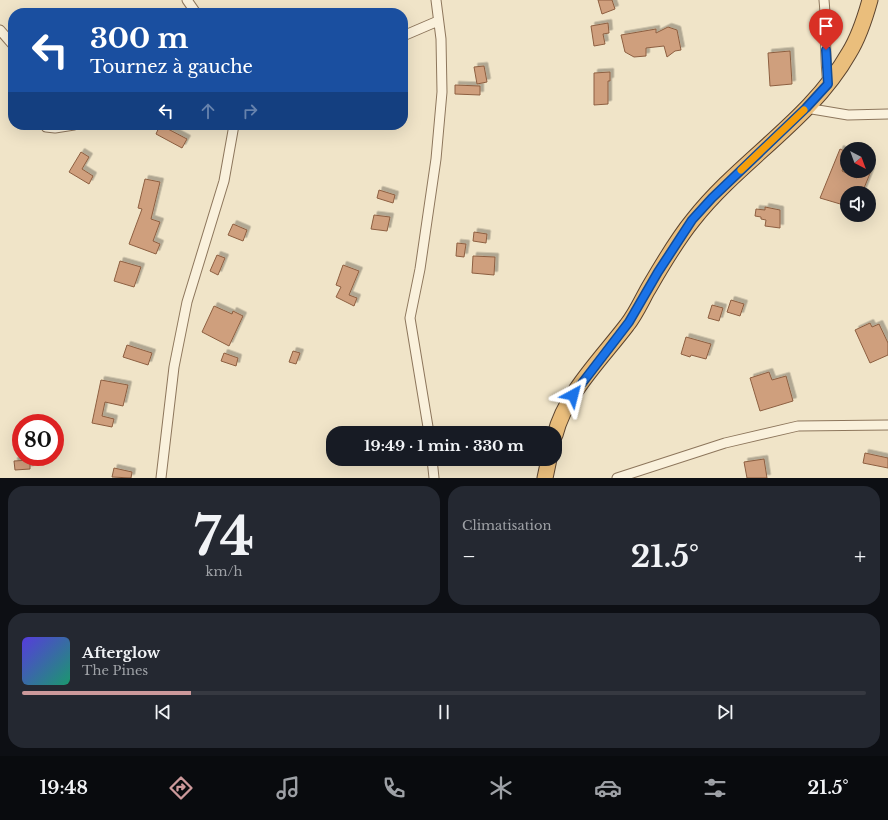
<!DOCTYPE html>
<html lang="fr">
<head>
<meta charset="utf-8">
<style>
	body { margin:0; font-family:"Libre Baskerville",serif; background:#242831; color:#f1f3f6; height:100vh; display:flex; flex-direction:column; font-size:15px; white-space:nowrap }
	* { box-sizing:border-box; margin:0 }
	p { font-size:13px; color:#9ea1a6 }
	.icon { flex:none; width:22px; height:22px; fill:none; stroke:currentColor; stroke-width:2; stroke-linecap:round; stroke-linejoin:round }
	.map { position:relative; height:478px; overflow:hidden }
	.drawer { display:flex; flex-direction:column; gap:8px; padding:8px; background:#0d0f14; flex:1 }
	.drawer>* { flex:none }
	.guide { position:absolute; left:8px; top:8px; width:400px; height:122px; border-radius:16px; box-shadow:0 4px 16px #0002; background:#1a4fa0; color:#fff; overflow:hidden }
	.needle { width:26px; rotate:139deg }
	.buttons { position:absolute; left:840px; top:142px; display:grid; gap:8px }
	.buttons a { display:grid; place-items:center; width:36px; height:36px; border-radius:50%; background:#171b24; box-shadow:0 4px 16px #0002; font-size:20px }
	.speed { position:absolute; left:12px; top:414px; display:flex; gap:8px; font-size:20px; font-weight:700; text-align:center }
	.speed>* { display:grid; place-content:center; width:52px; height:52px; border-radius:50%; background:#171b24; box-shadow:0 4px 16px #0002; line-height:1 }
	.speed .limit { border:6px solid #d22; background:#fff; color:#111 }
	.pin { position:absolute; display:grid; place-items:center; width:34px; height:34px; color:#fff; margin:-41px -17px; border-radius:50% 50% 50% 0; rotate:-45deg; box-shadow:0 0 4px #0007 }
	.pin .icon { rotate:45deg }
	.me { position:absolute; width:44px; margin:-22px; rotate:38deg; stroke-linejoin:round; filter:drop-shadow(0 0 3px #0008) }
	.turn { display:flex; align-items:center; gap:14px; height:84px; padding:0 16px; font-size:18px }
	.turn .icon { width:52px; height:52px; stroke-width:2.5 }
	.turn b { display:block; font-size:28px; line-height:34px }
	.lanes { display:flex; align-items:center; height:38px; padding:0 16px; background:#0003; justify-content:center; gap:20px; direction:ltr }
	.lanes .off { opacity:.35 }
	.big { font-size:30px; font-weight:700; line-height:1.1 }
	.drawer .widget { flex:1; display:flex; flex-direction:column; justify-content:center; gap:6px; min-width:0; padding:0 14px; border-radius:16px; background:#242831 }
	.drawer .dial { align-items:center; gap:0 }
	.dial b { font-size:52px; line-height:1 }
	.song { display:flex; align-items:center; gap:12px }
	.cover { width:48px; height:48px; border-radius:6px; background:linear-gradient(135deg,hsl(250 70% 55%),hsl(160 70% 35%)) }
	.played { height:4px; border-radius:2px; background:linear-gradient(90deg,#cc999b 20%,#363941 20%) }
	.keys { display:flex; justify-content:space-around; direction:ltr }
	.heat { display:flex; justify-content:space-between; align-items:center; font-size:22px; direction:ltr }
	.drawer .tiles { flex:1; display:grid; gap:8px; grid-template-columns:1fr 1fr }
	.widget:last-child { grid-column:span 2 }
	.trip { position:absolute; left:326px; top:426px; width:236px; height:40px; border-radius:16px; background:#171b24; box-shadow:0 4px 16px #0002; font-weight:700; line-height:40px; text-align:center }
	.tabs { display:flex; height:64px; justify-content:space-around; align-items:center; background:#090b0e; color:#9ea1a6 }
	.tabs .icon { width:28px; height:28px }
	.tabs .selected { color:#cc999b }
	.tabs b { font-size:18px; color:#f1f3f6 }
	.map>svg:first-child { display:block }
	.building { fill:#cf9f7d; stroke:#8d5f41; filter:url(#shadow) }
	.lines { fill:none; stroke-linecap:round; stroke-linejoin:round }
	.minor-casing { stroke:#8d765c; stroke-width:11 }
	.trunk-casing { stroke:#5b4430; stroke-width:17 }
	.minor { stroke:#faf1dc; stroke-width:9 }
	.trunk { stroke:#eabe7c; stroke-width:15 }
	.route-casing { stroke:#114b97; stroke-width:10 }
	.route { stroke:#1a73e8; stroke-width:7 }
	.slow { stroke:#f59e0b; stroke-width:7 }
</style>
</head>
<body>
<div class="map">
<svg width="888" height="478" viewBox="0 0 888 478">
	<defs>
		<filter id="shadow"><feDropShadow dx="3.5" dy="-3.5" stdDeviation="0" flood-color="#0004"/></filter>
	</defs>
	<rect width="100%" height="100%" fill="#f0e4c8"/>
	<path class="building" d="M598,0H612L615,9L602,14Z
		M608,23L609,33L603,34L605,44L594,46L591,26Z
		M668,27L677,30L681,50L675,51L667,57L664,46L646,48V56L634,57L625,52L621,35L656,29V33Z
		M790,51L792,84L770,86L768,53Z
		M484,66L487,82L477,84L474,67Z
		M610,72V81H608V104L594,105V73Z
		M455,85L480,86V95L455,94Z
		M160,125H170L168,129L187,139L182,148L156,134Z
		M840,149L847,152V159L842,171L857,178L860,171H871L862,193H847V206L820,198Z
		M81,152L89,157L82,169L93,176L89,184L69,172Z
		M145,179L160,182L151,219L160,222L153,241L160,244L156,254L129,244L142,209L138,208Z
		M379,190L395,195L393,203L377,198Z
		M765,207L780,210V228L765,226L766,220L761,219V217L755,216L756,209L765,210Z
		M374,215L390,217L387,231L371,229Z
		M233,224L247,230L243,241L228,235Z
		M474,232L487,234L486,243L473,241Z
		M457,243L466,244L464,257L456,256Z
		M217,255L225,258L218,275L210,271Z
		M473,256L495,257L494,275L472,273Z
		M120,261L141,267L134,287L114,281Z
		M343,265L359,271L349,295L357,298L354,306L336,297L341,287L336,285Z
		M731,300L744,304L740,316L727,312Z
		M712,305L723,308L719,321L708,318Z
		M214,306L232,314L233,311L243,316L229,346L202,332Z
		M870,323L872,327L879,324L888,343V355L870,363L855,330Z
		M686,337L711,344L706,359L691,355L690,357L681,354Z
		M127,345L152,353L148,365L123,357Z
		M293,351L300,353L296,364L289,362Z
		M224,353L238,358L236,366L221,361Z
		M769,372L772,380L786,376L793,401L760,411L750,378Z
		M101,380L128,385L123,406L105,402L102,416L114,419L112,427L92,423Z
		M865,453L888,458V468L863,463Z
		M764,459L767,478H747L744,462Z
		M30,460V469L15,470L14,461Z
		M114,468L132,472L131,478L112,477Z"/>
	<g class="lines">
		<g class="minor-casing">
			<path id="minor" d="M187,0L196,13
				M824,0C827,28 824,56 828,84
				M0,30L13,45
				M403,36L438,21
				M806,108L848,115L888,114
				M45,125L46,127L55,128L74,125
				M429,433L410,318L420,269L436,159L442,92L441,39L436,0
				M432,459L434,478
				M161,478L174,367L187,302L224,181L234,125
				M617,478L725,443L798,426L888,425"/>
		</g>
		<g class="trunk-casing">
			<path id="trunk" d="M555,435C565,394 602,358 627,325C635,315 641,302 647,291C661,267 675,242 693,220C740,160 811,120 849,53C859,37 865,18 870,0
				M545,478L549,459"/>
		</g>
		<use href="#minor" class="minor"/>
		<use href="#trunk" class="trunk"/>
	</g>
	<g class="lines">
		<g class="route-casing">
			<path id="route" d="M573,395L629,322L658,272L692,220L712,198L806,108L828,84L826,50"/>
		</g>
		<use href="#route" class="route"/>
		<path class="slow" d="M741,170L804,110"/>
	</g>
</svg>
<div class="buttons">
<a><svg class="needle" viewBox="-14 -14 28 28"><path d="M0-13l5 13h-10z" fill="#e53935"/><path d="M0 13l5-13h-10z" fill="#9ea1a6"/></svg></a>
<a><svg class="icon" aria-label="sound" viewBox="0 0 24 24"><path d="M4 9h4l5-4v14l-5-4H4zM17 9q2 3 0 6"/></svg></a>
</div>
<div class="speed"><div class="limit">80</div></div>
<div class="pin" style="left:826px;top:50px;background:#d93025"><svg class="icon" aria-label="arrive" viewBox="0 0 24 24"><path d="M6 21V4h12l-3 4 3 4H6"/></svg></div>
<svg class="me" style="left:573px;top:395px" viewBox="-20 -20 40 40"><path d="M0-17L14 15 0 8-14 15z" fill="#1a73e8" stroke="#fff" stroke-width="4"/></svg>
<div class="trip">19:49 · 1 min · 330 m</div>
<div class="guide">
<div class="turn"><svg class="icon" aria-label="left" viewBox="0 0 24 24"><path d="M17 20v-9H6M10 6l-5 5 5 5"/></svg><div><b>300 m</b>Tournez à gauche</div></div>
<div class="lanes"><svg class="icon" aria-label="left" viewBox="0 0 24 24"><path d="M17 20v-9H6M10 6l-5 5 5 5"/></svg><svg class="icon off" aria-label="ahead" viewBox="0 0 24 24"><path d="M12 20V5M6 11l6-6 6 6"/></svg><svg class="icon off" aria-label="right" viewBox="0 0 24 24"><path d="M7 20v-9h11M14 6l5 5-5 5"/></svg></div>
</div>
</div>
<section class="drawer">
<div class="tiles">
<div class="widget dial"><b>74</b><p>km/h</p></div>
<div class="widget"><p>Climatisation</p>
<div class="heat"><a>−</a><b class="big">21.5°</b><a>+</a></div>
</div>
<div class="widget">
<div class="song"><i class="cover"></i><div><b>Afterglow</b><p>The Pines</p></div></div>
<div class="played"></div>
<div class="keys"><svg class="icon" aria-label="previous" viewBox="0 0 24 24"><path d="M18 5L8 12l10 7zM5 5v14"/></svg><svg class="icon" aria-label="pause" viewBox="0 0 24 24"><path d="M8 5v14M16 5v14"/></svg><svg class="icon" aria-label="next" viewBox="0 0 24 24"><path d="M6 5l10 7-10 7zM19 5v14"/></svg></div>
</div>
</div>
</section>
<nav class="tabs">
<b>19:48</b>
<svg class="icon selected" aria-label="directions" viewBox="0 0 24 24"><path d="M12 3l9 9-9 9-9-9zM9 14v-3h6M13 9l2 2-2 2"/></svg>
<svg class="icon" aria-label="music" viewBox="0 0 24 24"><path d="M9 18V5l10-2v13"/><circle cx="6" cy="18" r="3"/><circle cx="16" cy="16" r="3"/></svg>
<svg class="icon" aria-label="phone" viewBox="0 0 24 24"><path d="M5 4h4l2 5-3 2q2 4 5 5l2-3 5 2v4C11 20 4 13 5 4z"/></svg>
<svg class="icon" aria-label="climate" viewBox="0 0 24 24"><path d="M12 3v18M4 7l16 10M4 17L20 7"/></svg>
<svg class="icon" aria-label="car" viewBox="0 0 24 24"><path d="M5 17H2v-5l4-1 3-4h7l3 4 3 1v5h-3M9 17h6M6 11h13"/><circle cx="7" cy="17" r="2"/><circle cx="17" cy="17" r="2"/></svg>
<svg class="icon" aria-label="filters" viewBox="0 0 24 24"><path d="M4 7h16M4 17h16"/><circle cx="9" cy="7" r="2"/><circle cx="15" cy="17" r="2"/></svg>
<b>21.5°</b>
</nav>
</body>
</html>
